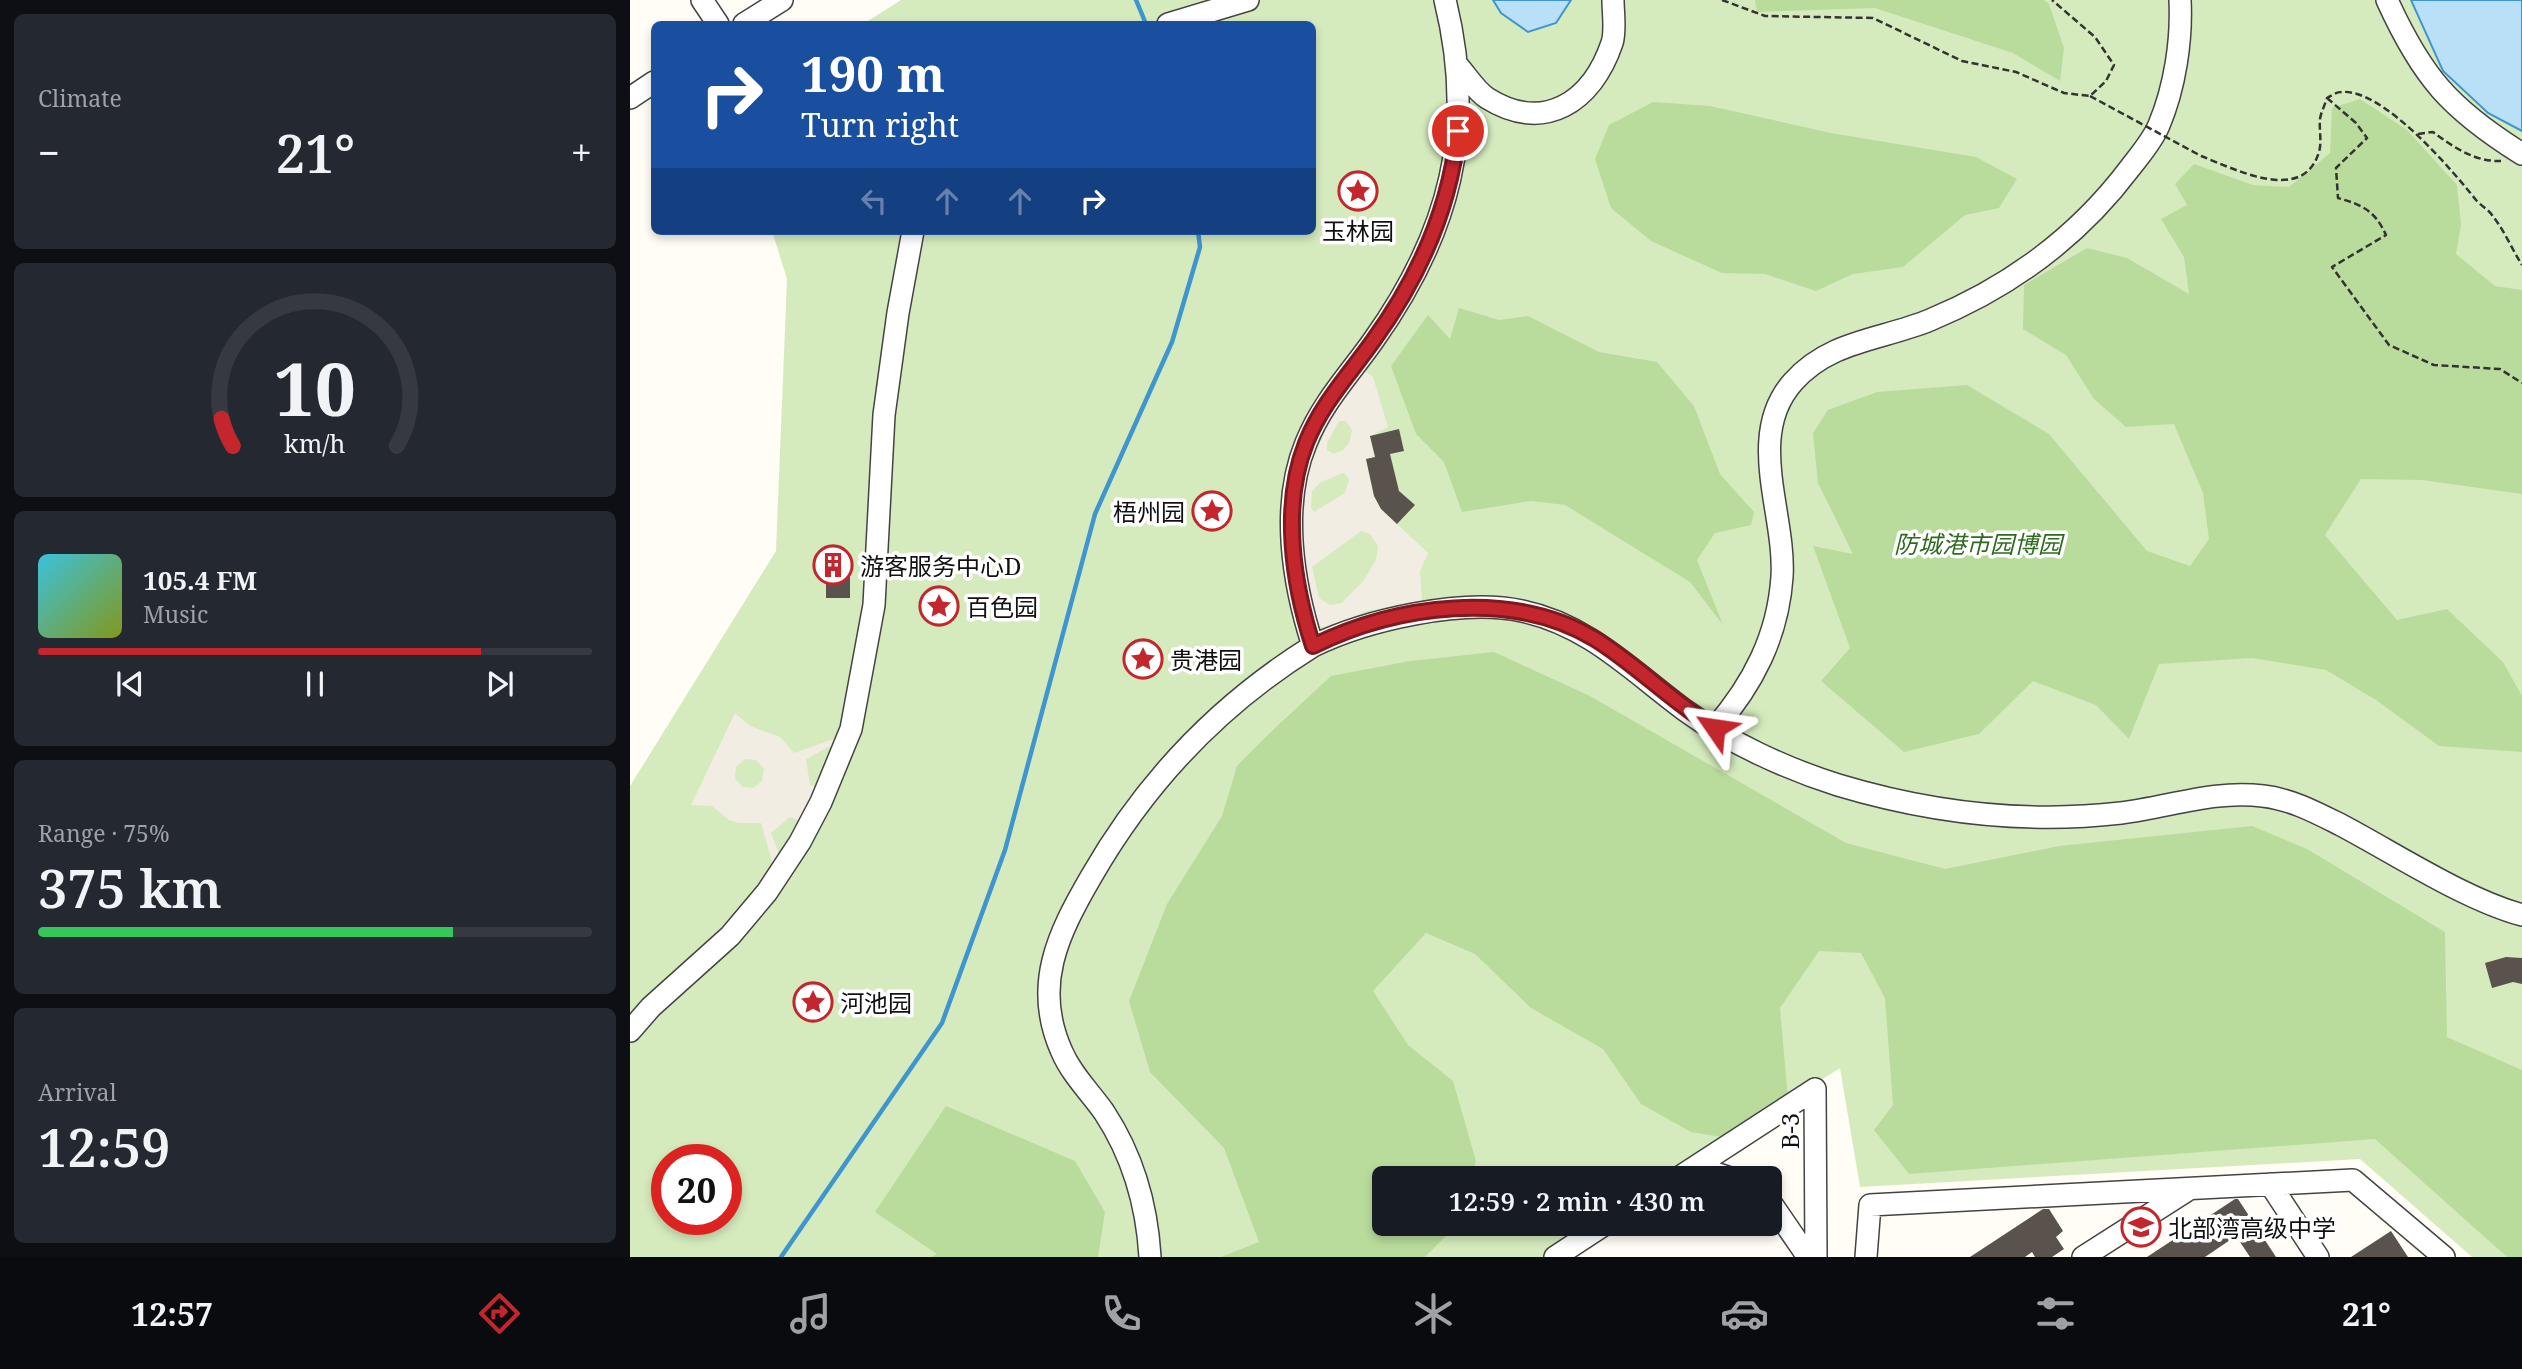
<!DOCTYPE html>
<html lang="en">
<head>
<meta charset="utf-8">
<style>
	body { margin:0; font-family:"Noto Serif","Noto Sans SC",serif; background:#242831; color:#f1f3f6; height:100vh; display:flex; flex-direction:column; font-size:26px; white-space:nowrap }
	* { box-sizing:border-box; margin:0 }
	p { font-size:23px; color:#9ea1a6 }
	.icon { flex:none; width:38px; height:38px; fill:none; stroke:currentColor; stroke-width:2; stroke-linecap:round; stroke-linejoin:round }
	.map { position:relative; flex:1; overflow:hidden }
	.details { display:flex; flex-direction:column; gap:14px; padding:14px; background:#0d0f14; width:630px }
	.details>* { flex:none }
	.guide { position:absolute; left:21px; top:21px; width:665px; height:214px; border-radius:10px; box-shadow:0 4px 10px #0003; background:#1a4fa0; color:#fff; overflow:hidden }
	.speed { position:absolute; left:21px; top:1144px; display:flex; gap:14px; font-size:35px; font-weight:700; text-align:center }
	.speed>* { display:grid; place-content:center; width:91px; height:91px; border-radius:50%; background:#171b24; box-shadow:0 4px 10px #0003; line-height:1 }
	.speed .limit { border:10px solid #d22; background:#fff; color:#111 }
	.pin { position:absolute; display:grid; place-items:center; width:60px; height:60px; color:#fff; margin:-30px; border:4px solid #fff; border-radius:50%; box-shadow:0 2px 7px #0007 }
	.me { position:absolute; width:77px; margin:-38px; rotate:302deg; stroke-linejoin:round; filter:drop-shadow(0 0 5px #0008) }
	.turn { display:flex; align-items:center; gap:24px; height:147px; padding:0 35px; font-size:32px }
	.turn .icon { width:91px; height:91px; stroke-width:2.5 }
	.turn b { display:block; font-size:49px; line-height:60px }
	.lanes { display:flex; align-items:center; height:66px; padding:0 35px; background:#0003; justify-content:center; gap:35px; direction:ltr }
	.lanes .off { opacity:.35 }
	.big { font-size:52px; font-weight:600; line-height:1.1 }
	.details .widget { flex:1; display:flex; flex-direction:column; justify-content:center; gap:10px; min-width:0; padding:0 24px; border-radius:10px; background:#242831 }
	.details .dial { align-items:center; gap:0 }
	.dial svg { height:182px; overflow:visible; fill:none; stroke:#363941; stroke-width:7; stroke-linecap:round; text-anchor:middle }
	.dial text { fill:#f1f3f6; stroke:none }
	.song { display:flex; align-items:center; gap:21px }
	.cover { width:84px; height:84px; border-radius:10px; background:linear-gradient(135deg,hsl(190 70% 55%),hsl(70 70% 35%)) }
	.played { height:7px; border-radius:4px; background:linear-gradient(90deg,#c4262e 80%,#363941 80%) }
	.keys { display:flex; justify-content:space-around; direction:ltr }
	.heat { display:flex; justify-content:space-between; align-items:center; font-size:38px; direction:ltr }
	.charge { height:10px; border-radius:5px; background:linear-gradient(90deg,#34c759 75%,#363941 0) }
	.trip { position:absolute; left:742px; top:1166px; width:410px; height:70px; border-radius:10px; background:#171b24; box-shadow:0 4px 10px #0003; font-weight:600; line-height:70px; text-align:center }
	.menu { display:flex; height:112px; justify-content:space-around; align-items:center; background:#090b0e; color:#9ea1a6 }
	.menu .icon { width:49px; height:49px }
	.menu .on { color:#c4262e }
	.menu b { font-size:32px; color:#f1f3f6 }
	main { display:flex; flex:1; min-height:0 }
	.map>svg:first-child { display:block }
	.green { fill:#d5ebbd; fill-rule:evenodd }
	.forest { fill:#b9dc9c }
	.plaza { fill:#f1ede2; fill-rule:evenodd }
	.water { fill:#b9e0f7; stroke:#3f96cf; stroke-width:2 }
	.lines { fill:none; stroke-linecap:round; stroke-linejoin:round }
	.stream { stroke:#3f96cf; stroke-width:4.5 }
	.building { fill:#5a524d }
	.minor-casing { stroke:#444; stroke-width:24 }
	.path { stroke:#333; stroke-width:2.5; stroke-dasharray:7 3.5; stroke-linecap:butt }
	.minor { stroke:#fff; stroke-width:21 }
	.path-bridge { stroke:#333; stroke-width:2.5; stroke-dasharray:7 3.5; stroke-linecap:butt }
	.route-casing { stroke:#7f191e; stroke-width:18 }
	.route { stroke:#c4262e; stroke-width:12 }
	.labels { text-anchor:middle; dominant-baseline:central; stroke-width:7; stroke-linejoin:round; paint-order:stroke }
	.poi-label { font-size:24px; fill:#111; stroke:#fff; text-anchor:start }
	.park-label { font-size:24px; font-style:italic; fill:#2f6b1f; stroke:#fff }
	.street-label { font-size:24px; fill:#111; stroke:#fff }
</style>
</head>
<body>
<main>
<section class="details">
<div class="widget"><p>Climate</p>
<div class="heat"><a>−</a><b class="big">21°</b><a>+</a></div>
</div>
<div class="widget dial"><svg viewBox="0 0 100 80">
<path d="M14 69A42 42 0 1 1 86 69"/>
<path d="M14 69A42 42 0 0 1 9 57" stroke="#c4262e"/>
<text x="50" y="56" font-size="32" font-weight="700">10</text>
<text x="50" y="72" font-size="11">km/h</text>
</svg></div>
<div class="widget">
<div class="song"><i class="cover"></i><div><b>105.4 FM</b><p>Music</p></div></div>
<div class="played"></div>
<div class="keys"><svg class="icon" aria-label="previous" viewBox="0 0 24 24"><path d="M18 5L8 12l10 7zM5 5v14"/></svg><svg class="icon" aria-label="pause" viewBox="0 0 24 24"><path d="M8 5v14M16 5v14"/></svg><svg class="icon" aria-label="next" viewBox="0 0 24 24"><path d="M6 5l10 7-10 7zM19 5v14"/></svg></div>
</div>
<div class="widget"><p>Range · 75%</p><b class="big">375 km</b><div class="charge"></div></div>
<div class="widget"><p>Arrival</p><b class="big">12:59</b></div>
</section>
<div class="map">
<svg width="1892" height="1257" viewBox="0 0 1892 1257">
	<rect width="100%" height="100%" fill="#fffdf5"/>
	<path class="green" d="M271,0H1892V1257H1842L1730,1159L1230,1187L1210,1068L1039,1178H754V1223H968L916,1257H0V786L146,551L157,279L142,231H682V24H233ZM37,1160H96V1220H37Z"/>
	<path class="forest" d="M1125,0H1414L1419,4L1434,48L1430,81L1383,53L1245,8L1127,12Z
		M1730,99L1777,130L1827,185L1831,225L1826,254L1865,286L1892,290V494L1792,480L1731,479L1695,535L1767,620L1817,609L1873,662L1892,696V752L1809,746L1746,700L1696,670L1622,658L1529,664L1499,739L1466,705L1403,681L1349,734L1274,752L1191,681L1220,648L1183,546L1223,554L1188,483L1183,433L1198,410L1247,392L1337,385L1419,434L1517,551L1560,566L1579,539L1573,493L1544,424L1496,427L1464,399L1436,355L1393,329L1394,285L1457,248L1497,258L1559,294L1554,257L1531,219L1557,205L1545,184L1564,164L1623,185L1659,187L1700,153L1702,108Z
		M1023,102L1080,106L1201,133L1346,157L1387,179L1369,208L1335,215L1273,267L1223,274L1186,291L1135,274L1092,273L1021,241L981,208L965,159L979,125Z
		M829,308L869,320L898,316L969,352L1027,362L1064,406L1090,474L1124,512L1121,525L1085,533L1067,560L1093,625L1060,582L935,505L901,501L832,512L814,462L786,434L761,366L798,315L820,339Z
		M864,652L960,696L1216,843L1315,869L1429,846L1622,826L1677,849L1815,932L1817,1037L1892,1070V1257H1877L1745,1139L1279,1174L1244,1130L1263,1105L1255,998L1231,953L1189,951L1150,1008L1158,1099L1098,1138L1061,1132L1011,1104L973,1049L901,1008L845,954L796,933L743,991L778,1045L823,1081L846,1161L840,1178H754V1223H825L823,1229L795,1257H591L629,1242L594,1148L520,1072L499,1001L537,904L592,816L607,766L645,728L701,676L780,661Z
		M316,1106L445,1161L475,1212L468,1257H301L307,1254L245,1212Z"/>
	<path class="plaza" d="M732,369L743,377L758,427L740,436L745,457L736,460L744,496L751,509L798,553L790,571L792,601L736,611L700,628L689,626L681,617L669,571L672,486L701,416ZM709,421H716L722,430L719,443L713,450L703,454L697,450V443ZM713,473L719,479L715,493L684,512L681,508L682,491L691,482ZM731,531L740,534L748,546L746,560L734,580L712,603L700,605L689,598L682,567Z
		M105,713L120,726L150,737L164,753L218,734L210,754L200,746L176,759L180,785L188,787L171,821L160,817L141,833L150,856L146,875L131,823H109L99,820L82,806L61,805ZM115,759L126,760L134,769L132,781L123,788L112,787L105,778L106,767Z"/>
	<path class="water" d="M863,0H941L926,23L898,32L871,13Z
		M1781,0H1892V131L1858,113L1813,71Z"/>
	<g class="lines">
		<path class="stream" d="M506,0L516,24
			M151,1257L312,1023L375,850L465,514L542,342L570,247L568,231"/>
	</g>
	<path class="building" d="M769,429L774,451L760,454L769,491L785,505L767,524L751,509L744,496L736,459L745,457L740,436Z
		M208,548L220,573V598H196V578L187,558Z
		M1876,957L1892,958V984L1883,982L1862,988L1855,963Z
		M1605,1199H1608L1646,1257H1620L1606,1236L1575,1257H1517Z
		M1413,1209H1419L1433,1231L1426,1237L1434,1249L1422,1257H1405L1402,1252L1395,1257H1340Z
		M1761,1231L1778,1257H1721Z"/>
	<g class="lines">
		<g class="minor-casing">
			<path id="minor" d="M72,0L88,24
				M815,0C847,129 820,233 743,341C719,375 692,403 676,443C650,506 663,584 683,646C736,620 832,598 892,611C959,625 1003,672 1056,711C1100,743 1157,769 1208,785C1301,813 1395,824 1491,813C1540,807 1583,790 1633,796C1661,799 1687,813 1711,825C1766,854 1834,899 1892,915
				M1757,0C1792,77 1820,109 1892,154
				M114,24L152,0
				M538,24L618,0
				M828,66C837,76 846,91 857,98C914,134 962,102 982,43C986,31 983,13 983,0
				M0,98L24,82
				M1085,728C1123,684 1148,636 1152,577C1156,514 1115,436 1163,382C1200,340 1252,340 1300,320C1380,287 1448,237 1500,168C1510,155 1523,140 1529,125C1545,87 1552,40 1550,0
				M0,1031L21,1007L100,936L137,892L170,842L191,802L221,729L244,605L254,415L268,313L283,231
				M1185,1089L1186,1257
				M1053,1177L1085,1173L1100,1178
				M1048,1178L1185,1089
				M1640,1184L1688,1257
				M1139,1200L1178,1257
				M520,1257C517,1205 503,1156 474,1112C460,1092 442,1075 432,1052C402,986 428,934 461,877C516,781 588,705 683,646
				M925,1257L977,1223
				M1236,1257L1240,1205L1723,1180L1814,1257
				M1453,1257L1558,1190"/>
		</g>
		<path class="path" d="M1092,0L1135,16L1243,18L1332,61L1386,72L1434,93L1460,96L1476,81L1484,65L1465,37L1422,0
			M1697,98L1726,123L1737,138L1706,168L1708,198C1733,205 1745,211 1756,235L1702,267L1759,345L1804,365L1870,369L1892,383
			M1788,134L1803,132C1823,147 1845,162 1871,161
			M1571,156C1605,169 1673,205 1689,152C1692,142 1689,130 1690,119C1691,112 1695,105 1697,98C1701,96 1706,92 1711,92C1753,88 1822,170 1846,200C1851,206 1858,209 1862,215C1874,230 1882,249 1892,265"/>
		<use href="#minor" class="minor"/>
		<path class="path-bridge" d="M1460,96L1571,156"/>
	</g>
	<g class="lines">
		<g class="route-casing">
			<path id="route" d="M828,131C820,208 788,279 743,341C719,375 692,403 676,443C651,506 663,584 683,646C766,605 882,589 965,639C1007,665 1042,702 1085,728"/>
		</g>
		<use href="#route" class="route"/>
	</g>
	<defs>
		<g id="sight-ring" transform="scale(2.0125)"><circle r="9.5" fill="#fff" stroke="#c4262e" stroke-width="1.5"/><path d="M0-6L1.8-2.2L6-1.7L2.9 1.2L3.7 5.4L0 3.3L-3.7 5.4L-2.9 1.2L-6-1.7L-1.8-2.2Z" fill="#c4262e"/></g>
		<g id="building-ring" transform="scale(2.0125)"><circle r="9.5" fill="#fff" stroke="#c4262e" stroke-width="1.5"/><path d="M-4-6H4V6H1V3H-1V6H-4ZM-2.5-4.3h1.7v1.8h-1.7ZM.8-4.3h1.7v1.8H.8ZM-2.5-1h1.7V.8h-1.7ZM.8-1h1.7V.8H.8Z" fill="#c4262e"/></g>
		<g id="school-ring" transform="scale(2.0125)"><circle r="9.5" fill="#fff" stroke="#c4262e" stroke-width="1.5"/><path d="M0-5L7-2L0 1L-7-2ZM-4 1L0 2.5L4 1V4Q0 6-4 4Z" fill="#c4262e"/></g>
	</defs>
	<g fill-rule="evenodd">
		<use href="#sight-ring" x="728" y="191"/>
		<use href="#sight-ring" x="582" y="511"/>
		<use href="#building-ring" x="203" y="565"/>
		<use href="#sight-ring" x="309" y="606"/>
		<use href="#sight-ring" x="513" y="659"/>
		<use href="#sight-ring" x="183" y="1002"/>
		<use href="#school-ring" x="1511" y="1227"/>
	</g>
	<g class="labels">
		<g class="poi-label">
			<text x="728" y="230" text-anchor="middle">玉林园</text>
			<text x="555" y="511" text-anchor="end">梧州园</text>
			<text x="230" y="565">游客服务中心D</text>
			<text x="336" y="606">百色园</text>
			<text x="540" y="659">贵港园</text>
			<text x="210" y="1002">河池园</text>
			<text x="1538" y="1227">北部湾高级中学</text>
		</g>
		<g class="park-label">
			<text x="1348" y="543">防城港市园博园</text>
		</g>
		<g class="street-label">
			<text transform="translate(1159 1131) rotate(-90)">B-3</text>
		</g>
	</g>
</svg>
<div class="speed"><div class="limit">20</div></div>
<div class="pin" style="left:828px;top:131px;background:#d93025"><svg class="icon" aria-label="arrive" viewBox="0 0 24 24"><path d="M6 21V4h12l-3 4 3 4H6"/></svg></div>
<svg class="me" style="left:1085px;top:728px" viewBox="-20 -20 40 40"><path d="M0-17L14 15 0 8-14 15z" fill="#c4262e" stroke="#fff" stroke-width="4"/></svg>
<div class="trip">12:59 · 2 min · 430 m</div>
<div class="guide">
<div class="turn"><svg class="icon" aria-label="right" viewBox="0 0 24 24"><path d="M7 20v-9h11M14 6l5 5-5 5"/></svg><div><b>190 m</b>Turn right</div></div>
<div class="lanes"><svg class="icon off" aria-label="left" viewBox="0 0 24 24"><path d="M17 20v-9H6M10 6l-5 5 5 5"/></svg><svg class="icon off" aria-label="ahead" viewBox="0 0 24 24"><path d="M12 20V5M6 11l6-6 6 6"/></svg><svg class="icon off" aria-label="ahead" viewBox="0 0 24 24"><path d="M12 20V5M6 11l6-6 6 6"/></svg><svg class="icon" aria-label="right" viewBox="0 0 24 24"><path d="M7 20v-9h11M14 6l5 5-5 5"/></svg></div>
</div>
</div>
</main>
<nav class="menu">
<b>12:57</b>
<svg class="icon on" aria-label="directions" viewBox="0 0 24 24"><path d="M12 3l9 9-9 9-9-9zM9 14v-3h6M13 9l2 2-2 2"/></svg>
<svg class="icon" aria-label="music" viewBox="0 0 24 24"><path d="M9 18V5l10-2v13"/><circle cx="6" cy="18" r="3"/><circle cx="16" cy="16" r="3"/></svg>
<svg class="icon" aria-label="phone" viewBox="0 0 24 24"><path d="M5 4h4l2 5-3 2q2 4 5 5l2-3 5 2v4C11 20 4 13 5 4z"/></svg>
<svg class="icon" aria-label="climate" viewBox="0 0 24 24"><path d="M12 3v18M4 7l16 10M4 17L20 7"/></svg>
<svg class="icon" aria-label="car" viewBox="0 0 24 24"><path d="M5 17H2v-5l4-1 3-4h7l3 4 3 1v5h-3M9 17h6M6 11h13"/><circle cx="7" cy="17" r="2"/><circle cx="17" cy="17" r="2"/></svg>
<svg class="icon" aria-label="filters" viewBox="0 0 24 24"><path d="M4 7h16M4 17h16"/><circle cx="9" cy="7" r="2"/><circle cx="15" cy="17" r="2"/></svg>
<b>21°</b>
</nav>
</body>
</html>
